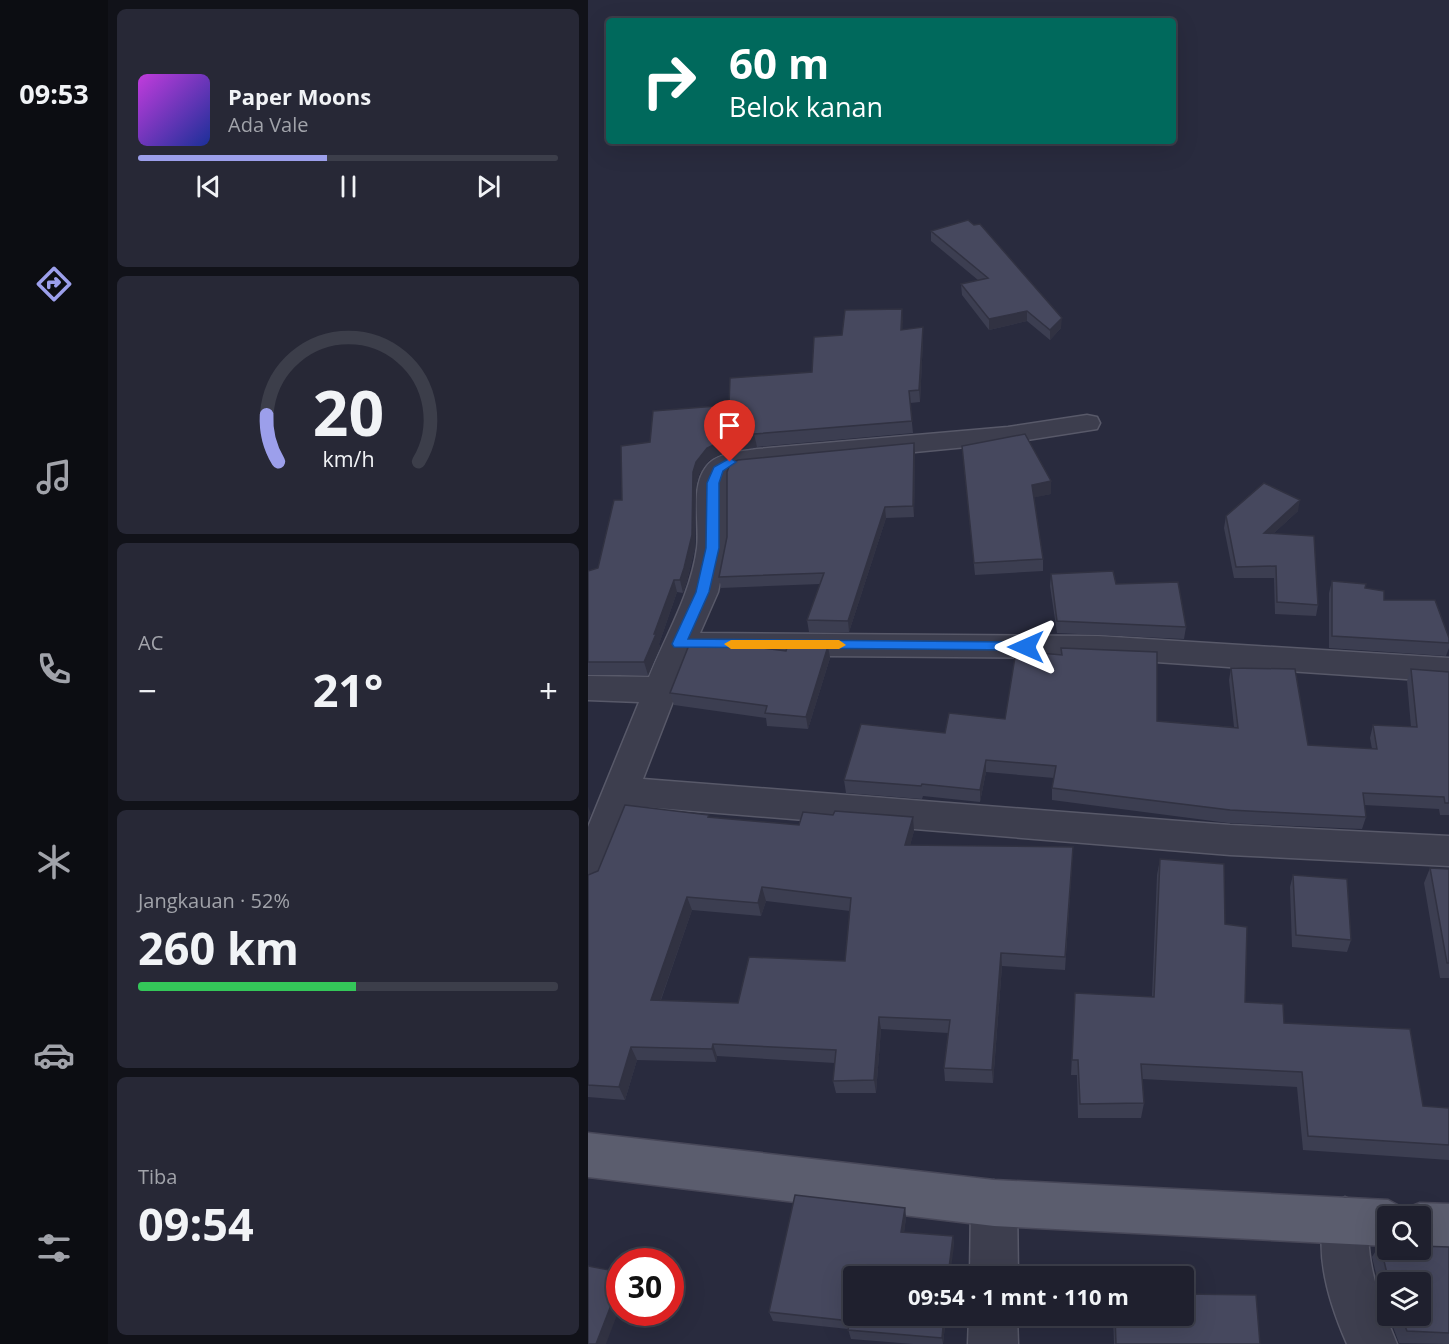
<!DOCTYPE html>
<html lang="id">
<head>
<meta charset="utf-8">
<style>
	body { margin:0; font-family:"Open Sans",sans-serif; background:#272836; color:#f1f3f6; height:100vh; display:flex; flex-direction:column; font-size:22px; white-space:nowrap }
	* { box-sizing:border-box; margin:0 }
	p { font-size:20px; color:#a1a3aa }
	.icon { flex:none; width:33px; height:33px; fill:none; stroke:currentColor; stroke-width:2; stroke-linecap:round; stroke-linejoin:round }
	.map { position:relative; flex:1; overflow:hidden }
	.details { display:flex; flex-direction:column; gap:9px; padding:9px; background:#111219; width:480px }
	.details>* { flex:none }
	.banner { position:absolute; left:18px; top:18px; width:570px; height:126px; border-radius:6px; box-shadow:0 6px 24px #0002,0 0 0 2px #3c3e4a; background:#00695c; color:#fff; overflow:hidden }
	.fabs { position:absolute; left:789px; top:1206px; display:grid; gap:12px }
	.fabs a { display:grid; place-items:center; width:54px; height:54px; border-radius:6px; background:#1f202e; box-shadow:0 6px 24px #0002,0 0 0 2px #3c3e4a; font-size:30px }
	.speed { position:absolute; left:18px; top:1248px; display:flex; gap:12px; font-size:30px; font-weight:700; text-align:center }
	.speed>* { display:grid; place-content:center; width:78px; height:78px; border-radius:50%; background:#1f202e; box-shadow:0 6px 24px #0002,0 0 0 2px #3c3e4a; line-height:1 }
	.speed .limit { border:9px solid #d22; background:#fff; color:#111 }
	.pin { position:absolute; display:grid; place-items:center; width:51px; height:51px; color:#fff; margin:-62px -26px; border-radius:50% 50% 50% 0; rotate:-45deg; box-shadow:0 0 6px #0007 }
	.pin .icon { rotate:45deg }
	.me { position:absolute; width:66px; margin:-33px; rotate:270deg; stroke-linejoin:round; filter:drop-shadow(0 0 4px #0008) }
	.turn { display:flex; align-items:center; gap:21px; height:126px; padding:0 24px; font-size:27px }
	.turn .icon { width:78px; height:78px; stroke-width:2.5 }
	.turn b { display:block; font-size:42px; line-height:51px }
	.big { font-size:45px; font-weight:700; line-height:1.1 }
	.details .widget { flex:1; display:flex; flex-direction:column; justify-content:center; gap:9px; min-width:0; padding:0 21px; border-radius:9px; background:#272836 }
	.details .dial { align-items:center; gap:0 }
	.dial svg { height:156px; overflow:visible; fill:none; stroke:#3c3e4a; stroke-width:7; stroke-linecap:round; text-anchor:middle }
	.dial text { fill:#f1f3f6; stroke:none }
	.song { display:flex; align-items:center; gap:18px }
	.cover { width:72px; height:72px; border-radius:9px; background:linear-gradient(135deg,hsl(290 70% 55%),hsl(230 70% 35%)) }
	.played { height:6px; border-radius:3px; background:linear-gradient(90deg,#9c9feb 45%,#3c3e4a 45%) }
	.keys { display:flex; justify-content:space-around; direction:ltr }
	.heat { display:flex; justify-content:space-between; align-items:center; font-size:33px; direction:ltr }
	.charge { height:9px; border-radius:4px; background:linear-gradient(90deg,#34c759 52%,#3c3e4a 0) }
	.trip { position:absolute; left:255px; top:1266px; width:351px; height:60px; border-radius:6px; background:#1f202e; box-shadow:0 6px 24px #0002,0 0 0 2px #3c3e4a; font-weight:700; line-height:60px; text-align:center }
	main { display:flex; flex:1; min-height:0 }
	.menu { display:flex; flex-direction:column; width:108px; justify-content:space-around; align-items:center; background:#0c0d12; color:#a1a3aa }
	.menu .icon { width:42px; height:42px }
	.menu .current { color:#9c9feb }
	.menu b { font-size:27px; color:#f1f3f6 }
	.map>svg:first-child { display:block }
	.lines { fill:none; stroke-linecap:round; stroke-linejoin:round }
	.minor-casing { stroke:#585969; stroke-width:3 }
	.primary-casing { stroke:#474758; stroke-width:3 }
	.minor { fill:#3d3e4e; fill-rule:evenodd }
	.primary { fill:#5b5d6e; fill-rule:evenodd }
	.wall { fill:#3c3e51; fill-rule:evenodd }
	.shaded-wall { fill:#313242 }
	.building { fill:#46485e; stroke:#313242; stroke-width:1.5; fill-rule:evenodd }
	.route { fill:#1a73e8; stroke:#114b97; stroke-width:1.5 }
	.slow { fill:#f59e0b }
</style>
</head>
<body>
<main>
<nav class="menu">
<b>09:53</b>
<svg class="icon current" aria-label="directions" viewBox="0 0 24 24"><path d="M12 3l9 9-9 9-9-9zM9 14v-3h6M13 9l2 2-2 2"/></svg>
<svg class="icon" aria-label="music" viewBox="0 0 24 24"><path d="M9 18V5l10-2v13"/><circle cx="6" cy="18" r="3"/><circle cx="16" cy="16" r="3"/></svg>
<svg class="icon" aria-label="phone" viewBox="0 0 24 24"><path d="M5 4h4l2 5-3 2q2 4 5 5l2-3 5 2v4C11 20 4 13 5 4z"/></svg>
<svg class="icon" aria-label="climate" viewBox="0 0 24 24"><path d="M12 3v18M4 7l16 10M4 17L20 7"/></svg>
<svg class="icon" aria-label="car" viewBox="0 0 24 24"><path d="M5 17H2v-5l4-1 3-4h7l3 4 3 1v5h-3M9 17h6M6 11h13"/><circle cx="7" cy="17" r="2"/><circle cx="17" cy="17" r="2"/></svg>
<svg class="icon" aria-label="filters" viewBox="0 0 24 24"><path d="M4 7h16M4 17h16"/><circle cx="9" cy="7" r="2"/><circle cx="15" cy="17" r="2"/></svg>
</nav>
<section class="details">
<div class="widget">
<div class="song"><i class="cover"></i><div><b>Paper Moons</b><p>Ada Vale</p></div></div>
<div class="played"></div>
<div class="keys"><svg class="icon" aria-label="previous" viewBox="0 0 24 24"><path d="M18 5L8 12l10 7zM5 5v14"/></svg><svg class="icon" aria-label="pause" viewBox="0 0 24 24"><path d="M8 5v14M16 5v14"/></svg><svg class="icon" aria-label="next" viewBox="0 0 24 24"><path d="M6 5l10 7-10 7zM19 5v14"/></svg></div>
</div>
<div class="widget dial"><svg viewBox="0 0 100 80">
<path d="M14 69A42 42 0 1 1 86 69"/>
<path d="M14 69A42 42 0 0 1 8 45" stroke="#9c9feb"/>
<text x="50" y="56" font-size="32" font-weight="700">20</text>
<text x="50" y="72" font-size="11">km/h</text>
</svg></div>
<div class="widget"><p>AC</p>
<div class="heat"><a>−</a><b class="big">21°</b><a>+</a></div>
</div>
<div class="widget"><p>Jangkauan · 52%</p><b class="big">260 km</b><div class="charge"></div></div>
<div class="widget"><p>Tiba</p><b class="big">09:54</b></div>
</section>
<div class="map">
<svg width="861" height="1344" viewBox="0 0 861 1344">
	<rect width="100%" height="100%" fill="#292b3e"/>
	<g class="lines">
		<g class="minor-casing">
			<path id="minor" d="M499,415L509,417L512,423L509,429L420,443L151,469L142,474L139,483V548L130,592L112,633L510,636L861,658V682L510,658L103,655L55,779L642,825L861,836V866L642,855L45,806L13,884L0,889V827L51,702L0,700V676L61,677C78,635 103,594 109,548C112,523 102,488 118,467C129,452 152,452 169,449L420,427Z
				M406,1180L422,1187L429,1203L430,1276H382L383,1203L390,1187Z
				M757,1197L773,1204C782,1225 779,1242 783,1263C788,1292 798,1317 809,1344H759C741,1303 723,1247 741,1204Z
				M381,1316H429L430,1344H380Z"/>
		</g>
		<g class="primary-casing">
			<path id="primary" d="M0,1133L406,1180L800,1200L817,1209L832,1203L861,1204V1250L832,1249V1216H800V1246L406,1226L0,1177Z"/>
		</g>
		<use href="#minor" class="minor"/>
		<use href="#primary" class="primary"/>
	</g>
	<path class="wall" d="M343,231L473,328L462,340L439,321L401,330L374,295L373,284L390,280L343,241Z
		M314,309V330L335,340L332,402L322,403L325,433L169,447L141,451L121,460L111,474L108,485L107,548L99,581L95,593L89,592L71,644L72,647L60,675H0V571L10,568L34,500L62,442L141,405L224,372L254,335Z
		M326,443L327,454L326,517L298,518L261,632H221L219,620L232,584L133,588L131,577Z
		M374,446L463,481V494L446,497L455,559V571L387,575Z
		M710,511L686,533L730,605L728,616L687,614L686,578H646L636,528L638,516Z
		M463,574L528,584L598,627L596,639L469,633L462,586Z
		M744,581L777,588L796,600L861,638V648L858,656L741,648V593Z
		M240,646L242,658L220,729L179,726L178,718L86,705L82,693L198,651Z
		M473,648L569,721L646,727L641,680L643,668L720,745L784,749L782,738L785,725L823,727L819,681L823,669L861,672V815H852L851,809L776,805L778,817L774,829L640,823L464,800V788L466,778L398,772L392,802L335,796L334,799L258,793L256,780L357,733L417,719L472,655Z
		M121,817L211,825L326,831L322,845L485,847L477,970L414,966L405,1083L357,1081L356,1068L360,1033L293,1029L288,1093H248L245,1081L247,1063L129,1056L128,1062L49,1060L37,1100L0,1097V875ZM178,901L262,911L257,961L150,1003L73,1000L104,910L173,916Z
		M572,859L637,924L657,1002L696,1023L835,1106L861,1108V1160L715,1150L709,1087L554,1079L556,1103L553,1118H490L489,1075H483L487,993L564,997L569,875Z
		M842,868L861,869V978H852L836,883Z
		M705,875L763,940L759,952L704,947L702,887Z
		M317,1208L318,1218L316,1232L365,1236L366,1246L266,1316H358L355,1344H325L263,1339L260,1329L185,1321L181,1312Z
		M792,1244L861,1247V1344L811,1343L801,1316H832V1282H800V1312L793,1294L784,1257Z
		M525,1316H596L672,1344H526Z"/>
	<path class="shaded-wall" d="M314,309L315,321L314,342L313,330Z
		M439,311V321L401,330V319Z
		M474,318L473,328L462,340V330Z
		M335,327V340L332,402L331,390Z
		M166,434L169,447L141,451L121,460L111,474L108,485L107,548L99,581L95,593L92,580L105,472L108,462L119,448L138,439Z
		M326,443L327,454L326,517L325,506Z
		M463,481V494L444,498V485Z
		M712,500L710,511L674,544L676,533Z
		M297,507L298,518L261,632L260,621Z
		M86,580L89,592L71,644L72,647L60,675L56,662Z
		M240,646L242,658L220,729L218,717Z
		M398,760V772L392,802V790Z
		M0,806L3,814L0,821Z
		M325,817L326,831L319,858L317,845Z
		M174,887L178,901L173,916L170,903Z
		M99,897L104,910L68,1013L63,1000Z
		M413,953L414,966L405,1083L404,1070Z
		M291,1017L293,1029L288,1093L286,1080Z
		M125,1044L129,1056L128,1062L124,1049Z
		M43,1047L49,1060L37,1100L31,1087Z
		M317,1208L318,1218L315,1242L313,1232Z
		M365,1236L366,1246L362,1276H360Z
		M32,1282V1307L18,1344H8Z
		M356,1316H358L355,1344L354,1338Z"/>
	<path class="building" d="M380,220L386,225L392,224L474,318L462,330L439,311L401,319L373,284L400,278L343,231Z
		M314,309L313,330L335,327L331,390L321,391L324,421L166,434L138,439L119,448L108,462L105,472L104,535L96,568L92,580H86L66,634H68L56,662H0V571L10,568L26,500H34L33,446L62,442L65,411L141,405L142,378L224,372L226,337L254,335L257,310Z
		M437,434L463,481L444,485L455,559L386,563L374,446Z
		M326,443L325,506L297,507L260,621L219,620L236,573L131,577L139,537V472L142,464L150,460Z
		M676,483L712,500L676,533L726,536L730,605L689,602L688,566L648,567L638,516Z
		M525,571L528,584L590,582L598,627L469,621L463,574Z
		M744,581L778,584L777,588L796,591V600H847L861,638V643L744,636Z
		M101,645H151L198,651L200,645L240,646L218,717L177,713L179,706L82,693Z
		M473,648L569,652V721L650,728L643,668L707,669L720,745L789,749L785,725L829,727L823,669L861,672V803H857L856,797L775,793L778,817L642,810L464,788L468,766L398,760L392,790L334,784L333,786L256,780L273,724L357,733L361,713L417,719L428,651L474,655Z
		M37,805L121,815L120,817L211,825L215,812L245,815L247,811L325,817L317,845L485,847L477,957L413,953L404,1070L356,1068L362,1020L291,1017L286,1080L245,1081L248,1050L125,1044L124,1049L43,1047L31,1087L0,1085V875L10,871ZM174,887L263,898L257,961L161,957L150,1003L63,1000L99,897L170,903Z
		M572,859L636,864L637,924L659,927L657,1002L695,1004L696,1023L822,1029L835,1106L861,1108V1145L720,1136L714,1072L553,1064L556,1103L492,1104L490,1060H484L487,993L566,997Z
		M842,868L861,869V963H859Z
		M705,875L759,879L763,940L708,935Z
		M207,1195L317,1208L313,1232L365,1236L360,1276H266V1316H356L354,1338L260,1330L262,1321L181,1312Z
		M792,1244H800V1250H832V1246L861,1247V1333L819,1331L813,1316H832V1282H801Z
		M0,1266L32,1272V1282L8,1344H0Z
		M526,1266H584L585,1276H526Z
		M596,1294L668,1295L672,1344H528L527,1316H596Z"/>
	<path class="route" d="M142,458L148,462L135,471L131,483V548L121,592L100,639L438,642L443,643L445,647L443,650L86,647L84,644L108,592L118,548L119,483L126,467Z"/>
	<path class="slow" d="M143,640H251L258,645L251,649H143L136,644Z"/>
</svg>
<div class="fabs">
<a><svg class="icon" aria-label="search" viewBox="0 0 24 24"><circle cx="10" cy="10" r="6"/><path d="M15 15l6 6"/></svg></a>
<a><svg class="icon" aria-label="layers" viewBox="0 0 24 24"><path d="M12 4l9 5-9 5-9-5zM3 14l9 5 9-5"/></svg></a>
</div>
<div class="speed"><div class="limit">30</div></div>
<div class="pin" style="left:142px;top:462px;background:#d93025"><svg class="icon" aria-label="arrive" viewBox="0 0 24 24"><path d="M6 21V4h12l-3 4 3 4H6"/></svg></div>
<svg class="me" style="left:438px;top:647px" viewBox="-20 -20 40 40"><path d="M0-17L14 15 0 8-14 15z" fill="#1a73e8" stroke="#fff" stroke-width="4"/></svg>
<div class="trip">09:54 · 1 mnt · 110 m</div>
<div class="banner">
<div class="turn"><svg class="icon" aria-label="right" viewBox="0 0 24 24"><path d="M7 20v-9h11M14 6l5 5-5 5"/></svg><div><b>60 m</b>Belok kanan</div></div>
</div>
</div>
</main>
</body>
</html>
